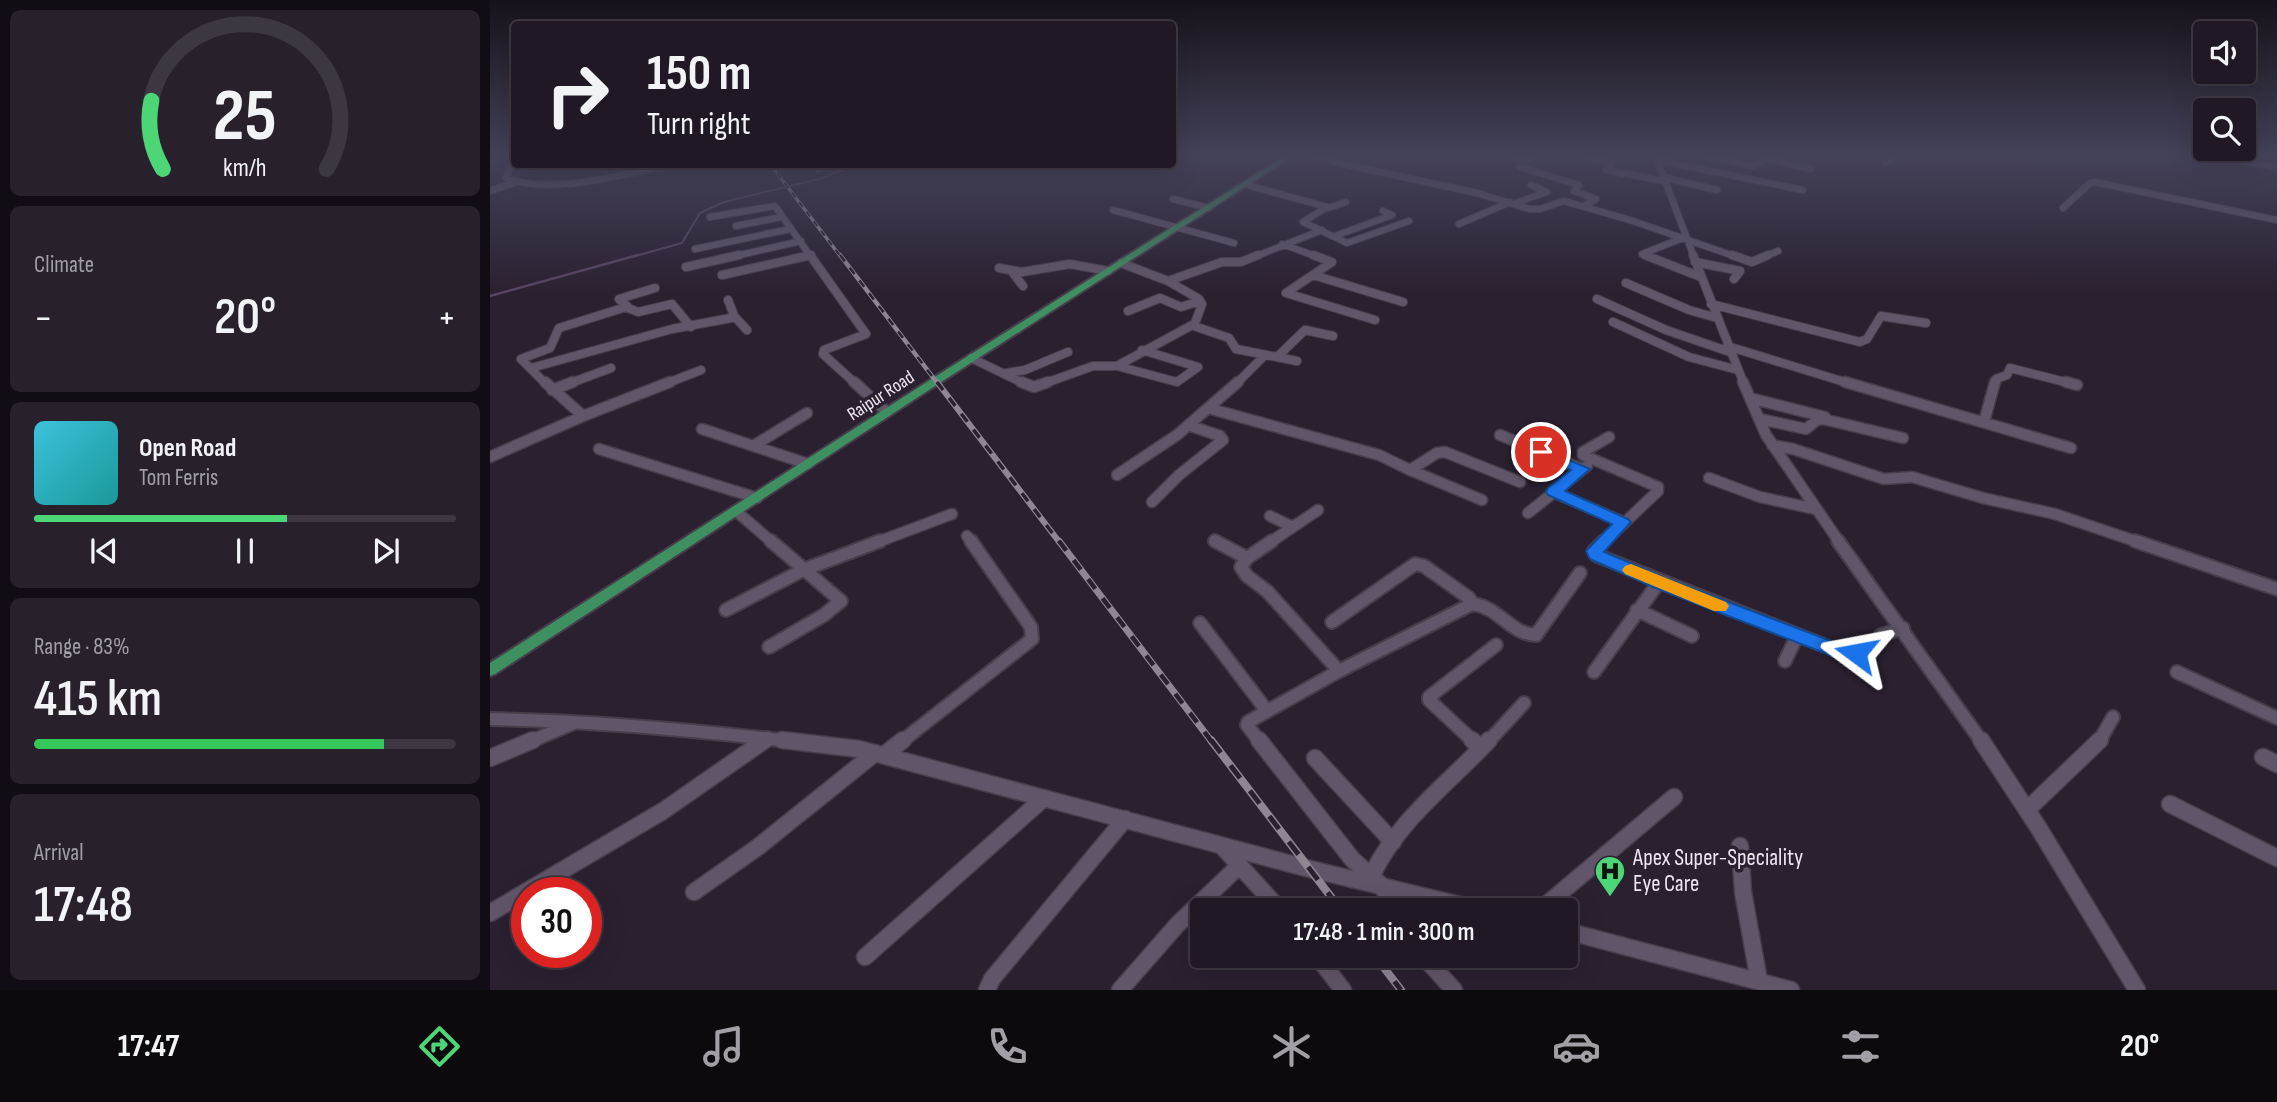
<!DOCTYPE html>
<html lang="en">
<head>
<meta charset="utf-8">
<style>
	body { margin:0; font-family:"Sofia Sans Condensed",sans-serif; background:#28212c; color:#f1f3f6; height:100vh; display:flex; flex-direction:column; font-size:26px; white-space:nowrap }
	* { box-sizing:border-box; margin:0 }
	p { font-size:23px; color:#a2a0a6 }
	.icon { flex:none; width:38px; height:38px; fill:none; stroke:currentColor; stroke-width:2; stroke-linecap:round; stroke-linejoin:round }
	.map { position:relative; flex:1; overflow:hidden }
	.drawer { display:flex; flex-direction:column; gap:10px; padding:10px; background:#120d14; width:490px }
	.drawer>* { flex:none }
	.top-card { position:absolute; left:21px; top:21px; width:665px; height:147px; border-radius:7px; box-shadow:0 7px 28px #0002,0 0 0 2px #3d3741; background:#201824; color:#f1f3f6; overflow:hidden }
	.controls { position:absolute; left:1703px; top:21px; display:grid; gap:14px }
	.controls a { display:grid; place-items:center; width:63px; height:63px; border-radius:7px; background:#201824; box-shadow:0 7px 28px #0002,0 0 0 2px #3d3741; font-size:35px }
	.speed { position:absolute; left:21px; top:877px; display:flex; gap:14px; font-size:35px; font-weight:700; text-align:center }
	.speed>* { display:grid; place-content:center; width:91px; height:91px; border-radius:50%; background:#201824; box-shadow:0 7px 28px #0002,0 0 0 2px #3d3741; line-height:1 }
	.speed .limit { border:10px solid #d22; background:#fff; color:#111 }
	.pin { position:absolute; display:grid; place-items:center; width:60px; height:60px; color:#fff; margin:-30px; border:4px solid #fff; border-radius:50%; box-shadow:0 2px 7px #0007 }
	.me { position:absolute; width:77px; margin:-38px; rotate:283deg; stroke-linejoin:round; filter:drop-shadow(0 0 5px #0008) }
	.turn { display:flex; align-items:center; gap:24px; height:147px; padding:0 21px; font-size:32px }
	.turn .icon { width:91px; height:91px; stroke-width:2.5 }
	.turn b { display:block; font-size:49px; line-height:60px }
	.big { font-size:52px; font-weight:600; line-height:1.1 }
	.drawer .tile { flex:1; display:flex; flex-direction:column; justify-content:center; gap:10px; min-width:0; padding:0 24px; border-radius:10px; background:#28212c }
	.drawer .dial { align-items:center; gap:0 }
	.dial svg { height:182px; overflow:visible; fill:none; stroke:#3d3741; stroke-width:7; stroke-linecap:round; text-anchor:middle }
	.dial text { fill:#f1f3f6; stroke:none }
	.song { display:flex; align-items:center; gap:21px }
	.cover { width:84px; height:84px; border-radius:10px; background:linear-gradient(135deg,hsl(190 70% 55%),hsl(180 70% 35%)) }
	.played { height:7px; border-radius:4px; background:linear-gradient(90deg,#4cd676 60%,#3d3741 60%) }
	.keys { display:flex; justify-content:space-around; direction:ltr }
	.heat { display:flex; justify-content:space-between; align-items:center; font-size:38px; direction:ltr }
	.charge { height:10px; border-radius:5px; background:linear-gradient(90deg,#34c759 83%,#3d3741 0) }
	.trip { position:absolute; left:700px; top:898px; width:388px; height:70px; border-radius:7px; background:#201824; box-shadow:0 7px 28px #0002,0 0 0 2px #3d3741; font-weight:600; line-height:70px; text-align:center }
	.menu { display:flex; height:112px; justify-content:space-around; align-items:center; background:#0d0a0e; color:#a2a0a6 }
	.menu .icon { width:49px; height:49px }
	.menu .on { color:#4cd676 }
	.menu b { font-size:32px; color:#f1f3f6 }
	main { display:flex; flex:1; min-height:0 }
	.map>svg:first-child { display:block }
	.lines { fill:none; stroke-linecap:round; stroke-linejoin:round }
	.stream-far1 { stroke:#584561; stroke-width:2 }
	.stream { stroke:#584561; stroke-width:2.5 }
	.minor-far4-casing { stroke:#473e4c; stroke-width:8 }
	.minor-far3-casing { stroke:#473e4c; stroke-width:10 }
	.minor-far2-casing { stroke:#473e4c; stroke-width:13 }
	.minor-far1-casing { stroke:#473e4c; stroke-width:16 }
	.minor-casing { stroke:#473e4c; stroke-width:19 }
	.major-casing { stroke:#473e4c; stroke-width:4 }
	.minor-far4 { stroke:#615669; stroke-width:6 }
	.minor-far3 { stroke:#615669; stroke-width:8 }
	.minor-far2 { stroke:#615669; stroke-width:10 }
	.minor-far1 { stroke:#615669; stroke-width:12 }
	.minor { stroke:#615669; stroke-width:16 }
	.major { fill:#3f9061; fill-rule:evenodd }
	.rail-far4-casing { stroke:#8f8694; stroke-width:3.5 }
	.rail-far3-casing { stroke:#8f8694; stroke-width:4.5 }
	.rail-far2-casing { stroke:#8f8694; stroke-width:6 }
	.rail-far1-casing { stroke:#8f8694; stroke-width:7 }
	.rail-casing { stroke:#8f8694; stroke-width:8 }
	.rail-far4 { stroke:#2a2030; stroke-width:2; stroke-dasharray:6; stroke-linecap:butt }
	.rail-far3 { stroke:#2a2030; stroke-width:2.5; stroke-dasharray:8; stroke-linecap:butt }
	.rail-far2 { stroke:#2a2030; stroke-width:3.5; stroke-dasharray:10; stroke-linecap:butt }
	.rail-far1 { stroke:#2a2030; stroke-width:4.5; stroke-dasharray:12; stroke-linecap:butt }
	.rail { stroke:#2a2030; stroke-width:5; stroke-dasharray:16; stroke-linecap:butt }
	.route { fill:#1a73e8; stroke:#114b97; stroke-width:2 }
	.slow { fill:#f59e0b }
	.labels { text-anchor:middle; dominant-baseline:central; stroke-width:7; stroke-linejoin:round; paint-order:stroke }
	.street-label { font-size:19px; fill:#eee7f2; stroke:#2a2030 }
	.near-poi-label { font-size:23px; fill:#eee7f2; stroke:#2a2030; text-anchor:start }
</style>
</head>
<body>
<main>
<section class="drawer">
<div class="tile dial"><svg viewBox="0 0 100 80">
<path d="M14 69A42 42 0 1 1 86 69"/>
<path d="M14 69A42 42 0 0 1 9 39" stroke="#4cd676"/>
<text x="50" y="56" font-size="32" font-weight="700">25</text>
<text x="50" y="72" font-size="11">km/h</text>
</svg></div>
<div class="tile"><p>Climate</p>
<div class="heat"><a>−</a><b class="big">20°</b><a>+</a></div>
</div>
<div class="tile">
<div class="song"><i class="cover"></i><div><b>Open Road</b><p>Tom Ferris</p></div></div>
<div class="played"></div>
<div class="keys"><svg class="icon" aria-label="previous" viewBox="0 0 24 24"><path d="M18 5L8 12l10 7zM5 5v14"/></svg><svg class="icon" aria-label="pause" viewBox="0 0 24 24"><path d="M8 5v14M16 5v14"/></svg><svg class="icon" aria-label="next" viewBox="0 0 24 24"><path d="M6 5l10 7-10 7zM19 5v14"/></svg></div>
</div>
<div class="tile"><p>Range · 83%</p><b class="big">415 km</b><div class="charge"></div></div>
<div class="tile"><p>Arrival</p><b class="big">17:48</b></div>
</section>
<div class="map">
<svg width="1787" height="990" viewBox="0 0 1787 990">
	<rect width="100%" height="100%" fill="#2a2030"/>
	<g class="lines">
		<path class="stream-far1" d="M415,164L504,169L548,164
			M142,257L192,243L210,213L234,202L329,179L368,164"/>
		<path class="stream" d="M0,296L148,255"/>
		<g class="minor-far4-casing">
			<path id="minor-far4" d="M821,154L853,164L987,193L1039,209H1050L1074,201L1143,221L1247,257
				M1165,154L1204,257
				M1210,154L1262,166L1279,157L1274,154
				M1713,154L1787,167
				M1764,154L1772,156
				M24,158L16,178C62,196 138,173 186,164
				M1026,158L1036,160L1050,154
				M1096,158L1122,163L1116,170L1174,181
				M1275,159L1321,169
				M1167,160L1313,190
				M1396,163L1406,154
				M629,164L638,167
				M1030,167L1089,185L1084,191L1106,199L1094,206
				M328,169L340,164
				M1173,177L1227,190
				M757,185L837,207L813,222L857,243L919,221
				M0,191L24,183
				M683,199L719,208
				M1023,204L1057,192L1041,185
				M838,208L856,202
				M1573,208L1600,183L1605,182L1787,220
				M623,210L744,243
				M220,217L285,206L321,257
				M969,224L1020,202
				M246,226L291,217
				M845,236L902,215L893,211
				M792,244L828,257
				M205,249L300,229
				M241,257L311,241
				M313,257L321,255
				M764,257L832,230
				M1159,257L1152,254L1193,238
				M1274,257L1288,251"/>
		</g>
		<g class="minor-far3-casing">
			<path id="minor-far3" d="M320,255L376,334L334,350L333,354L366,384
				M823,255L842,262L796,293L885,320
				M1155,255L1211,277
				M1203,255L1254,384
				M1242,255L1262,262L1278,255
				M1205,262L1250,271L1244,279
				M631,263L678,281L709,299L712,304L704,326L739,338L746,349L807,361
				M196,267L249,255
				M509,268L532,272L580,264L618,271
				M523,273L533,286
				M232,275L321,255
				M823,275L913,302
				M678,281L732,262H751L768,255
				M1136,283L1199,310L1227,318
				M1107,299L1176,330L1240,352
				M238,300L245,318
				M1221,304L1370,342L1377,339L1391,316L1436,323
				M138,307L129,299L165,288
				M638,311L670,298L691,307L710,301
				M1123,322L1199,357L1248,370
				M1237,346L1361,384
				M787,357L815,330L843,336
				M481,358L535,384
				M627,366L687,382L708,367L652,350
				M41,368L182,329L241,318H246L257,330
				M517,373L535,370L578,352
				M56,384L31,359L60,348L69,328L136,307L148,312L182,304L201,327
				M78,384L121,368
				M175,384L211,370
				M553,384L603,366H627L704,324
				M746,384L775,355
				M1505,384L1506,379L1517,375L1520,368L1583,384"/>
		</g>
		<g class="minor-far2-casing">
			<path id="minor-far2" d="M55,382L93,416
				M364,382L397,412
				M531,382L544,387L558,382
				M1253,382L1276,435L1350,543
				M1355,382L1581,448
				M1576,382L1587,385
				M62,390L83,382
				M1260,398L1335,417
				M721,409L889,455L920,470L947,453L955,452L1030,482
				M1270,419L1316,429L1327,420L1333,419L1413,438
				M1494,422L1505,382
				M212,429L318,464
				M1010,435L1092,469
				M1282,445L1303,449L1394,479L1422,477L1493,498L1565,514L1651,543
				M263,446L317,413
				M109,449L267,498
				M0,457L93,416L180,382
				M920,470L992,500
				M627,475L687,435L748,382
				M1219,478L1270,497L1325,509
				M1063,492L1133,522
				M662,502L689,475L733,440L730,436L701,426
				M246,511L283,543
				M1038,513L1097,466
				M780,516L803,527
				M477,536L482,543
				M725,541L729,543
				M385,543L462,514
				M779,543L828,510
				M1113,543L1168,491V487L1093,455V452L1119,437"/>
		</g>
		<g class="minor-far1-casing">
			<path id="minor-far1" d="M725,541L757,558
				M782,541L757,558L751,567L757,576L778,592L849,671
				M1114,541L1104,551L1106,555L1356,654L1383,645L1391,635L1413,628
				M1348,541L1492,742
				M1645,541L1787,589
				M236,610L313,570L390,541
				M1147,610L1202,636
				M842,622L925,564L934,566L979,598L982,604
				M710,623L777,711
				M279,647L334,615L351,601L281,541
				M1295,661L1307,636
				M1104,672L1169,582
				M1687,672L1787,718
				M0,719C103,721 205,730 307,742
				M39,742L84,723
				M272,742L278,738
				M411,742L542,639L541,627L481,541
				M770,742L757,725L758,722L849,671L982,604C1008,606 1020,634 1046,635L1090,573
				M984,742L939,700V697L1006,645
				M998,742L1034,703
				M1609,742L1623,717"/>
		</g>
		<g class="minor-casing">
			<path id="minor" d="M292,740L369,749L820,869L991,910
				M769,740L862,859L892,886L905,910
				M982,740L991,748
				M1491,740L1548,827L1647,990
				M394,755L413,740
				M1773,757L1787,764
				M0,758L43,740
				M825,758L903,842
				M1680,804L1787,858
				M1537,810L1610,740
				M732,846L790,910
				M1250,846L1253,892L1269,981
				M882,875C909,819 958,784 999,740
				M204,892L268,847L385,753
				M1050,910L1184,797
				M0,913L173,811L275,740
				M1076,931L1301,990
				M827,956L853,990
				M933,956L964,990
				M375,957L554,798
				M497,990L502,979L635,819
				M630,990L687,925L750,865"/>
		</g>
		<g class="major-casing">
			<path id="major" d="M798,154H806L448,384L5,674L0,676V663L440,380Z"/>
		</g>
		<use href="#minor-far4" class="minor-far4"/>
		<use href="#minor-far3" class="minor-far3"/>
		<use href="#minor-far2" class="minor-far2"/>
		<use href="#minor-far1" class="minor-far1"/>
		<use href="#minor" class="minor"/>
		<use href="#major" class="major"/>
		<g class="rail-far4-casing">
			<path id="rail-far4" d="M280,164L351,257"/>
		</g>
		<g class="rail-far3-casing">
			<path id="rail-far3" d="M350,255L448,384"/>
		</g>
		<g class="rail-far2-casing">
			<path id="rail-far2" d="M447,382L570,543"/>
		</g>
		<g class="rail-far1-casing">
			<path id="rail-far1" d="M569,541L722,742"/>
		</g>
		<g class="rail-casing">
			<path id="rail" d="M721,740L851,910
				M885,956L911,990"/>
		</g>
		<use href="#rail-far4" class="rail-far4"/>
		<use href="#rail-far3" class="rail-far3"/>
		<use href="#rail-far2" class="rail-far2"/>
		<use href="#rail-far1" class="rail-far1"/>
		<use href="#rail" class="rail"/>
	</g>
	<linearGradient id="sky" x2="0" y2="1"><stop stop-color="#17121a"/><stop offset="0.53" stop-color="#444259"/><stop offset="1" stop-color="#444259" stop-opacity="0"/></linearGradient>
	<rect width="1787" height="293" fill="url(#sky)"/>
	<path class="route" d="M1051,448L1100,469L1075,491L1138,519L1141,522L1114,552L1175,578L1357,647L1373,648L1376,653L1373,658L1356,661L1350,659L1163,587L1100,559L1096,551L1122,524L1058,495L1056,492L1058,488L1081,470L1046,455L1044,452Z"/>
	<path class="slow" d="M1141,564L1236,602L1239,606L1236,611H1224L1135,574L1132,570L1135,566Z"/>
	<defs>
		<g id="hospital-pin" transform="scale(1.575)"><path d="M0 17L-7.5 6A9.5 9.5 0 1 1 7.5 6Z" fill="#4cd676" stroke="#2a2030"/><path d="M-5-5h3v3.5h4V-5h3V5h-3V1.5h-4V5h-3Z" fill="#111"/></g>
	</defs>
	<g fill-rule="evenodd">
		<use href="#hospital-pin" x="1120" y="871"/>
	</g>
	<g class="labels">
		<g class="street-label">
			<text transform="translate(391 396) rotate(-33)">Raipur Road</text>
		</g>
		<g class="near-poi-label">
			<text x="1143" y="858">Apex Super-Speciality<tspan x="1143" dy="26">Eye Care</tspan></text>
		</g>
	</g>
</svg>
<div class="controls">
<a><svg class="icon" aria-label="sound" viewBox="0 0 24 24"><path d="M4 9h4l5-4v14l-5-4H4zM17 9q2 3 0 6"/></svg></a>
<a><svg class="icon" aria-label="search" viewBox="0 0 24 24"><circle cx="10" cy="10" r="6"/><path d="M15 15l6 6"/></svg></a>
</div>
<div class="speed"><div class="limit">30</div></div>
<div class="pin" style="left:1051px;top:452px;background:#d93025"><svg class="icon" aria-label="arrive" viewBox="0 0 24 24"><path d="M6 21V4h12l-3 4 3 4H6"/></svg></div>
<svg class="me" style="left:1366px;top:653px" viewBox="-20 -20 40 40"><path d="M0-17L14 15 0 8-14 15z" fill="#1a73e8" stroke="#fff" stroke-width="4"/></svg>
<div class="trip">17:48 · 1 min · 300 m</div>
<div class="top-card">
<div class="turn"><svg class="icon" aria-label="right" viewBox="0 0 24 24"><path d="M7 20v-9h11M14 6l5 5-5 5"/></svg><div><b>150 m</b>Turn right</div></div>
</div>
</div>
</main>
<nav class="menu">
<b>17:47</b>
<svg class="icon on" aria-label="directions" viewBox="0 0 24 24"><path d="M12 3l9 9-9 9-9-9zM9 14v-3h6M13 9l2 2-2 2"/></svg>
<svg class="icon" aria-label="music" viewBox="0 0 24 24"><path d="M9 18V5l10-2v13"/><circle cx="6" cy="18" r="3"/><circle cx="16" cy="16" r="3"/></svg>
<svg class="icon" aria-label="phone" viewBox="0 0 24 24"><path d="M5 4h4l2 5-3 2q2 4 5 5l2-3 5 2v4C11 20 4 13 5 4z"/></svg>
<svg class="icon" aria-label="climate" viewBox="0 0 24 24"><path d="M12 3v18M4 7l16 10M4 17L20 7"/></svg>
<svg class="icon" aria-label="car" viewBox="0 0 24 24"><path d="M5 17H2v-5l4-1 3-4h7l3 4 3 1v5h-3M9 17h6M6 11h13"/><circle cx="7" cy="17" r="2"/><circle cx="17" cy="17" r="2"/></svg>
<svg class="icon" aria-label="filters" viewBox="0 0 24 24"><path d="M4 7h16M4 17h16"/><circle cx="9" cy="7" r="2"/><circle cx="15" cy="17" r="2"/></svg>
<b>20°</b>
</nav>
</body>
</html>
